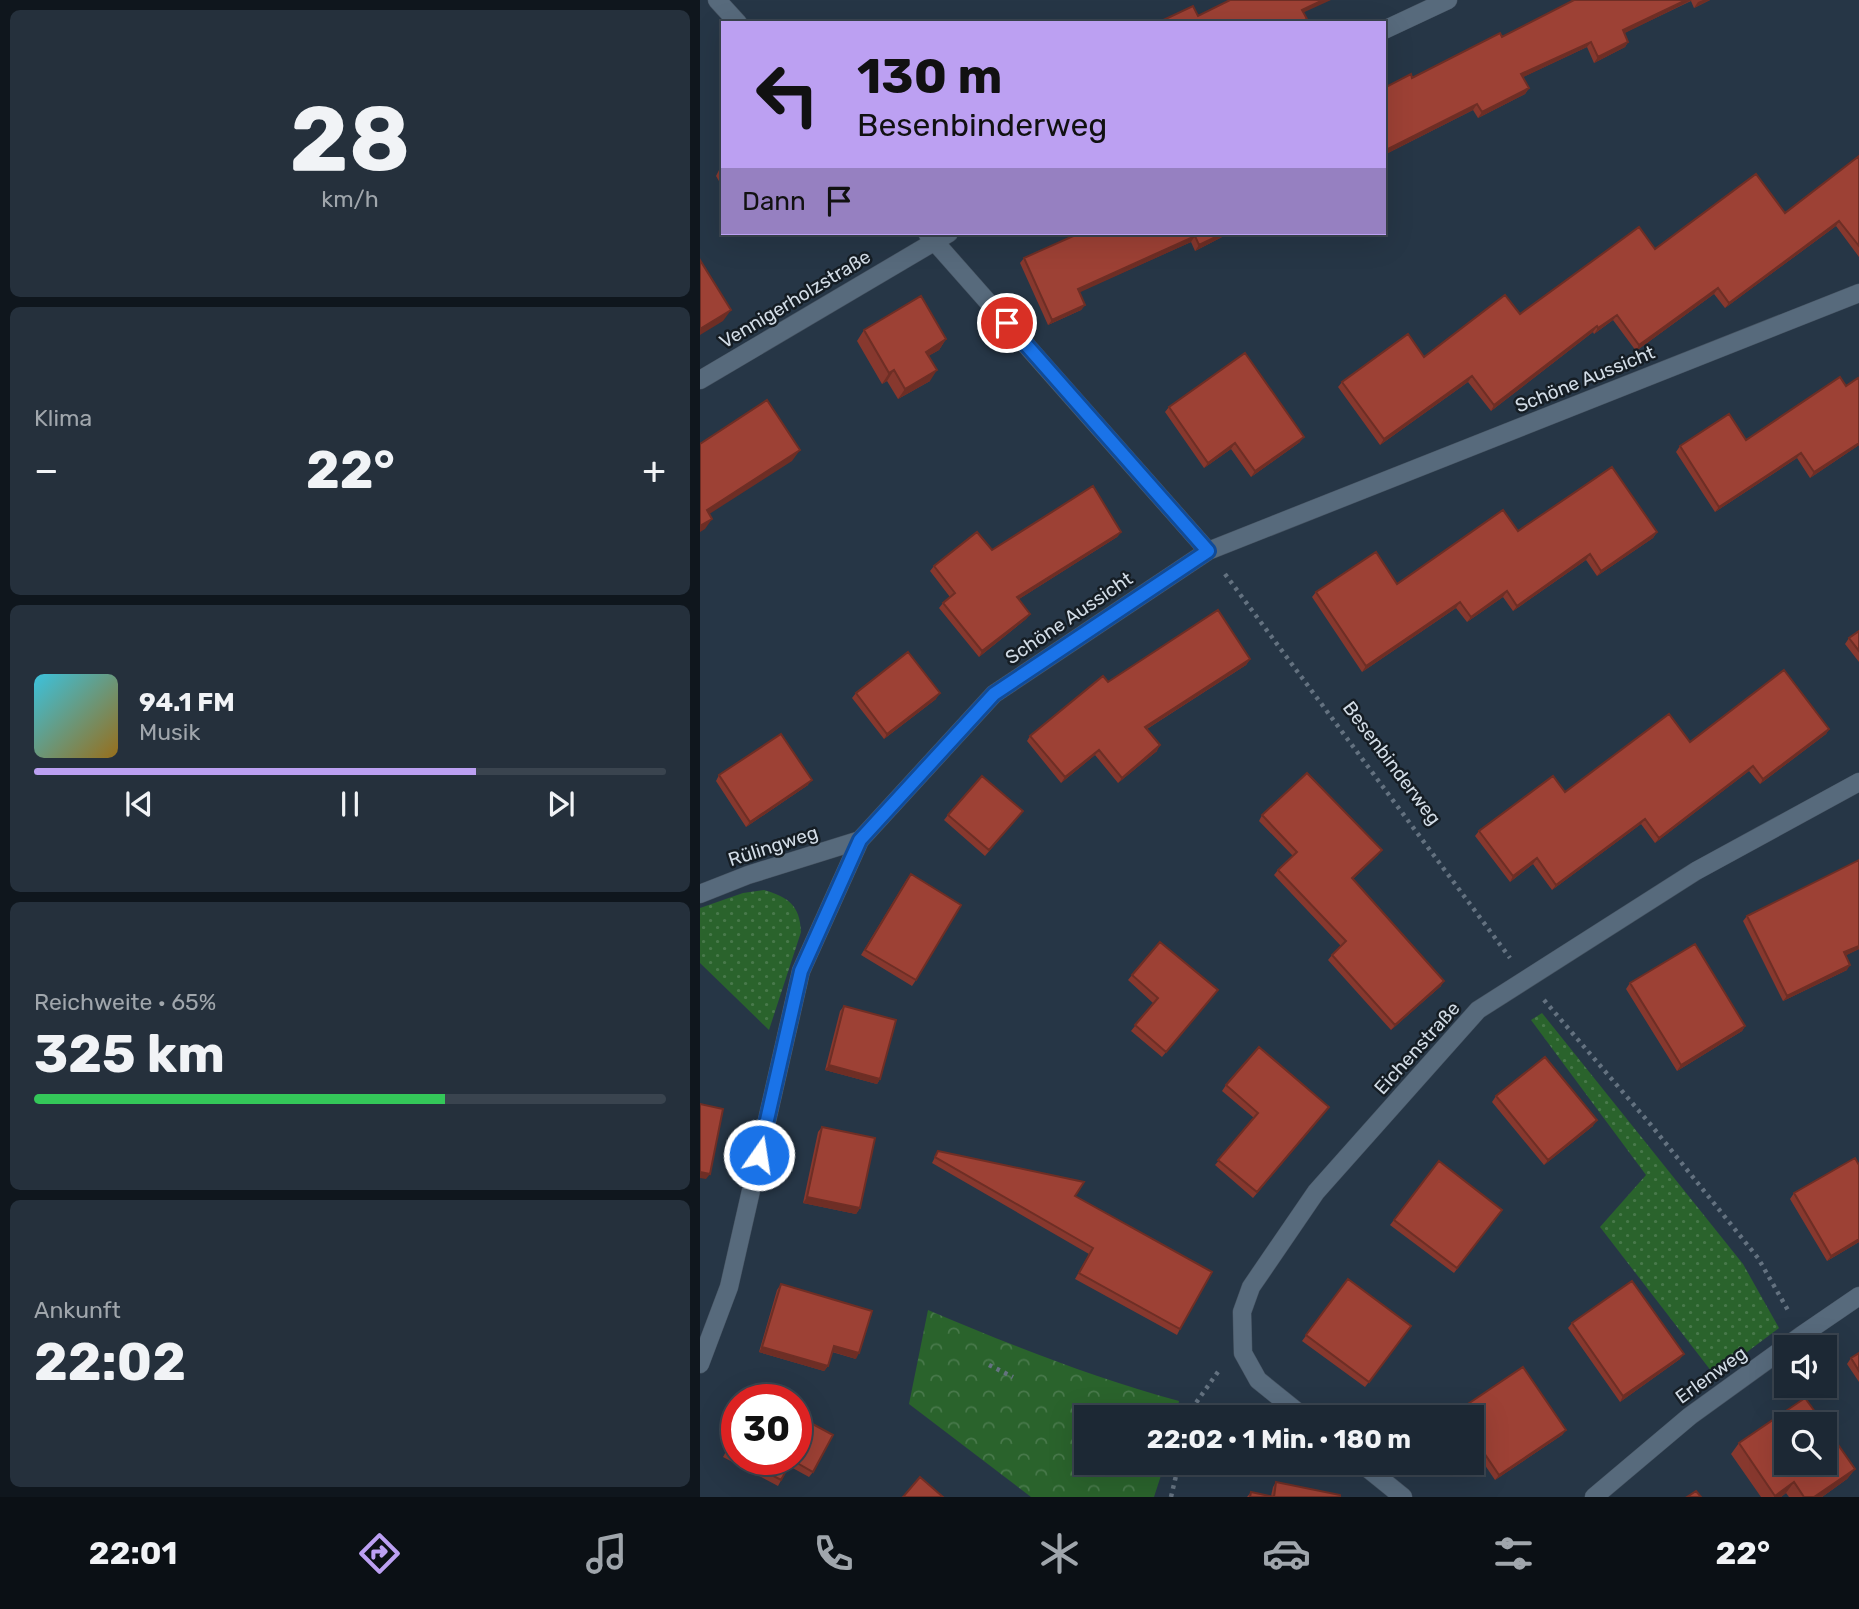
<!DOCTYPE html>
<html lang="de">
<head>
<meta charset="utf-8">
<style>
	body { margin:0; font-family:Rubik,sans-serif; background:#25303c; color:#f1f3f6; height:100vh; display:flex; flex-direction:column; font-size:26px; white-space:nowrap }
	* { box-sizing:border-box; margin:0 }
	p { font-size:23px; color:#a0a6ac }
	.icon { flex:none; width:38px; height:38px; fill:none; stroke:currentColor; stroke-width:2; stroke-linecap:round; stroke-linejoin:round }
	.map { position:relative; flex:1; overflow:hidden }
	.sheet { display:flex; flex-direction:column; gap:10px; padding:10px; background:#0f161d; width:700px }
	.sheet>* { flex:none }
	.guide { position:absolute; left:21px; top:21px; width:665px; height:214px; border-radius:0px; box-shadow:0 7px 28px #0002,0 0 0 2px #3a444f; background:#bca0f2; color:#111; overflow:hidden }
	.fabs { position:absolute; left:1074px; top:1335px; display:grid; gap:14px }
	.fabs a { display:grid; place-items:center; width:63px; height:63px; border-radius:0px; background:#1c2834; box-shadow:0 7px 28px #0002,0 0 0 2px #3a444f; font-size:35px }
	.speed { position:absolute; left:21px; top:1384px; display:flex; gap:14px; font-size:35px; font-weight:700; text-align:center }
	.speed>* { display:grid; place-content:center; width:91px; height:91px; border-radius:50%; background:#1c2834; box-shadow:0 7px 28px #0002,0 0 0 2px #3a444f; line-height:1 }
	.speed .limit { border:10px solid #d22; background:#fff; color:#111 }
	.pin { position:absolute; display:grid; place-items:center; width:60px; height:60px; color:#fff; margin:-30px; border:4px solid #fff; border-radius:50%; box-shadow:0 2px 7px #0007 }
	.me { position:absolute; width:77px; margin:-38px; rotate:13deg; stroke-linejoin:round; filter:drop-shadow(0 0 5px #0008) }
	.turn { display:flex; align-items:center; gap:24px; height:147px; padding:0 21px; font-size:32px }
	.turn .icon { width:91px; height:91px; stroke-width:2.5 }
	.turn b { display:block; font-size:49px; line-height:60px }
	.then { display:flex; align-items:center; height:66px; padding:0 21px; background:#0003; gap:14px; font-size:26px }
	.big { font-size:52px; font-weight:700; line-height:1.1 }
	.sheet .widget { flex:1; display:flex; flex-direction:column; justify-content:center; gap:10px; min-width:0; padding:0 24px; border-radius:10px; background:#25303c }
	.sheet .dial { align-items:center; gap:0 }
	.dial b { font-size:91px; line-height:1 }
	.song { display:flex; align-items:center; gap:21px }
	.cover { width:84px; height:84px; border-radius:10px; background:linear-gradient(135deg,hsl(190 70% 55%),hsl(40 70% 35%)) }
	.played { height:7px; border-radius:4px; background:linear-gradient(90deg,#bca0f2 70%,#3a444f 70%) }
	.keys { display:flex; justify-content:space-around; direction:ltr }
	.heat { display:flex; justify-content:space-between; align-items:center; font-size:38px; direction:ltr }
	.charge { height:10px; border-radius:5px; background:linear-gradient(90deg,#34c759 65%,#3a444f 0) }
	.trip { position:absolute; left:374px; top:1405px; width:410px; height:70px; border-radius:0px; background:#1c2834; box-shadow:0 7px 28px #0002,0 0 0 2px #3a444f; font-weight:700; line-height:70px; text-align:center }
	.tab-bar { display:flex; height:112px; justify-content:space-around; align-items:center; background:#0b1015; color:#a0a6ac }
	.tab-bar .icon { width:49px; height:49px }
	.tab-bar .current { color:#bca0f2 }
	.tab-bar b { font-size:32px; color:#f1f3f6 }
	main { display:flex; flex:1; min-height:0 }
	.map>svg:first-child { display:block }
	.grass { fill:url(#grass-dots) }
	.park { fill:url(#park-crowns) }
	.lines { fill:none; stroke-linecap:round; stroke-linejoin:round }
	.minor-casing { stroke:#455260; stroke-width:19 }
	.path { stroke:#647280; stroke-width:4.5; stroke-dasharray:3.5 5; stroke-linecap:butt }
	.minor { stroke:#576a7c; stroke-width:18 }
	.wall { fill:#87382e }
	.shaded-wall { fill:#6e2e25 }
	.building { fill:#9d4135; stroke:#6e2e25; stroke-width:2 }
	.route-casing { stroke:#114b97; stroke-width:18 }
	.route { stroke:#1a73e8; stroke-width:12 }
	.labels { text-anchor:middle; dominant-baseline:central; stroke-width:5; stroke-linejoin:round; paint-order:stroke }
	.street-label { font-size:19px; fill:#d2dce6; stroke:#151d24 }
</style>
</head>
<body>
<main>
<section class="sheet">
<div class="widget dial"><b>28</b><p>km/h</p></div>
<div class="widget"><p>Klima</p>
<div class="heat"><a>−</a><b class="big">22°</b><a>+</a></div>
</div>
<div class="widget">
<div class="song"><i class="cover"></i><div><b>94.1 FM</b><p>Musik</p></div></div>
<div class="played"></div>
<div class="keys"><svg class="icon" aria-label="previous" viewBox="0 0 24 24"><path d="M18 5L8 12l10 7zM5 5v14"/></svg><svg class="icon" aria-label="pause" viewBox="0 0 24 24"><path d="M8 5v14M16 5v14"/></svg><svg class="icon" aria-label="next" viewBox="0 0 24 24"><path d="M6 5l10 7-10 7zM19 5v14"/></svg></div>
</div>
<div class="widget"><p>Reichweite · 65%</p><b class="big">325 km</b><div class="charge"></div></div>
<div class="widget"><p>Ankunft</p><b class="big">22:02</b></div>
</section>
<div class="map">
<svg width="1159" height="1497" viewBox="0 0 1159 1497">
	<defs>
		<pattern id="grass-dots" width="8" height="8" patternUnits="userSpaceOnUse" patternTransform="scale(1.75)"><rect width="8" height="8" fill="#2a632c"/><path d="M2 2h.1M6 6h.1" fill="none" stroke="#48794b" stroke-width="1.8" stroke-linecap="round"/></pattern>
		<pattern id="park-crowns" width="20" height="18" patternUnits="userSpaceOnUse" patternTransform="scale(1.75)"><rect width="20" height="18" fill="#2a632c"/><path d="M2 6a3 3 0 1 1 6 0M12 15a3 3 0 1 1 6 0" fill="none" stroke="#48794b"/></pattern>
	</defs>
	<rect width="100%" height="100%" fill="#263646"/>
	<path class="grass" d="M64,890C88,897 100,905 101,932L69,1030L0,963V908L43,893Z
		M842,1013L1043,1264L1079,1328L1015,1376L900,1227L946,1175L831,1020Z"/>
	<path class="park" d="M228,1310C311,1345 393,1378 479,1401L476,1417L387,1418V1463H465L454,1497H331L209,1404Z"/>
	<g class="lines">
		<g class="minor-casing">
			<path id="minor" d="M17,0L38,23
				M684,30L748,0
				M227,233L508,551
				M0,380L249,233
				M0,894L48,875L160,840
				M0,1364L29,1287L101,971L160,840L294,694L508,551L1159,293
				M605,1418L558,1380L543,1353L542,1312L551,1287L616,1192L778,1010L996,871L1159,782
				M661,1463L703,1497
				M894,1497L990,1416L1102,1335L1159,1296"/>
		</g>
		<path class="path" d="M525,574L810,958
			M844,1000L951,1125L1058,1258L1089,1312
			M289,1365L313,1377
			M490,1418L493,1407L520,1369
			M471,1497L479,1463"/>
		<use href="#minor" class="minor"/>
	</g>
	<path class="wall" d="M874,0H1010L994,8L991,1L924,33L928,42L925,47L894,63L887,47L823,77L829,88L825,94L778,118L773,110L684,155V88L712,78L802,37Z
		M1159,156V257L1136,226L1025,308L1014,294L936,351L913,320L894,334L893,332L791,411L768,382L680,445L638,387L642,382L724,357L820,314L955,249L1085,213Z
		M23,168V188L16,176L19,170Z
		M380,233L522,237L495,251L491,242L379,292L385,305L381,310L348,325L320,263L324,258Z
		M164,330L246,339L239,350L228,356L230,381L198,399L187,381L182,384L157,341Z
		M1159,380V445L1110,478L1097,458L1015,512L976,452L980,446L1046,440L1146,386Z
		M469,407L600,442L551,477L531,449L504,468L465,412Z
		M818,531L957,532L953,538L897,576L886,560L813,611L803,597L767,622L756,608L662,672L612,597L616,592L697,584Z
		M421,532L417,537L319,599L330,614L326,619L279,657L239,608L243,603L250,597L230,571L234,566L292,550Z
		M1159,631V662L1145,644L1149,638Z
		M550,659L546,665L447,729L457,751L418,783L395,755L361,783L327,741L330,736L408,682Z
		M156,693L236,699L184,739L152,698Z
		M1129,729L1126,734L1060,784L1049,771L955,843L941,824L852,890L833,864L810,882L775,836L779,831L865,792L990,742Z
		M19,775L108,785L46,827L16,781Z
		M323,811L285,856L244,820L248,815Z
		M562,815L678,855L653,879L741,986L691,1030L628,960L632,955L641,946L574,875L578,870L593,856L559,821Z
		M1159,860V949L1146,955L1147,970L1083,1001L1043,921L1047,916Z
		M207,879L216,980L212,986L161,955Z
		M432,975L518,990L462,1057L431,1031L453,1003L428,980Z
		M930,983L1045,1026L1042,1031L977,1071L926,989Z
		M144,1006L180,1079L177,1084L125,1070L140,1011Z
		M526,1085L625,1112L553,1198L515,1165L554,1118L522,1091Z
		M796,1096L893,1126L844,1165L792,1102Z
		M122,1127L160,1208L156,1214L103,1203L118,1132Z
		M238,1151L375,1196L480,1329L477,1335L375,1279L389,1254L232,1163Z
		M739,1161L802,1210L754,1273L690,1225Z
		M1159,1165V1242L1127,1261L1090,1199L1094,1193Z
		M648,1279L711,1326L665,1387L602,1341Z
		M81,1284L156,1359L132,1352L128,1366L124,1371L59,1352L77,1290Z
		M872,1323L980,1359L920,1402L868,1328Z
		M1159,1353V1382L1147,1364L1151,1358Z
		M756,1412L866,1430L862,1435L795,1480L772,1446V1418H753Z
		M37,1432V1460H96L113,1472L109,1477L89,1466L78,1486L23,1457Z
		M1039,1443L1155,1469L1147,1479L1122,1497H1089L1086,1493L1081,1497H1061L1031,1454Z
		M576,1482L640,1497H547L551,1492L571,1496L573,1487Z"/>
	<path class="shaded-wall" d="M623,0H631L598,15L602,10Z
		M986,0H992L919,36L923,30Z
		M1003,0H1010L994,8L998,2Z
		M891,42L887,47L817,80L821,74Z
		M928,42L925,47L894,63L898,57Z
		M829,88L825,94L778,118L782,112Z
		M777,104L773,110L684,155V151Z
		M1139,221L1136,226L1025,308L1029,303Z
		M524,233H525L522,237L495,251L499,245Z
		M495,236L491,242L374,295L378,289Z
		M1018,288L1014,294L936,351L939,345Z
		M385,305L381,310L348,325L352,320Z
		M31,310L23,321L0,335V329Z
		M917,315L913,320L894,334L898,328Z
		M897,326L893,332L791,411L794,405Z
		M246,339L239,350L218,362L226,352Z
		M194,370L187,381L182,384L189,373Z
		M237,370L230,381L198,399L205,389Z
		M772,376L768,382L680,445L684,439Z
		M604,437L600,442L551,477L555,471Z
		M535,443L531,449L504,468L508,463Z
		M1159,443V445L1110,478L1114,472Z
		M100,450L92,461L0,520L7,510Z
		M1101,453L1097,458L1015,512L1019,507Z
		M12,519L5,529L0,532V526Z
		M421,532L417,537L313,603L317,597Z
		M957,532L953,538L897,576L901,571Z
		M890,554L886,560L813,611L817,606Z
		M807,591L803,597L767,622L771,617Z
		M760,602L756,608L662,672L666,666Z
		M330,614L326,619L279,657L282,651Z
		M550,659L546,665L442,732L445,727Z
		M240,693L236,699L184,739L187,734Z
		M1129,729L1126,734L1060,784L1063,779Z
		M460,745L457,751L418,783L422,778Z
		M399,750L395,755L361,783L365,777Z
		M1053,766L1049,771L955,843L959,838Z
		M112,780L108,785L46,827L50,822Z
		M945,819L941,824L852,890L856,885Z
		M682,850L678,855L648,884L652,878Z
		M837,858L833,864L810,882L813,876Z
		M1159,946V949L1141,958L1144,952Z
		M1150,965L1147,970L1083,1001L1087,996Z
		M744,981L741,986L691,1030L695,1025Z
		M1045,1026L1042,1031L977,1071L981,1065Z
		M129,1065L180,1079L177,1084L125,1070Z
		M897,1120L893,1126L844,1165L848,1160Z
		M0,1172L10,1174L6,1179L0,1178Z
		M107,1197L160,1208L156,1214L103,1203Z
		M1159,1239V1242L1127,1261L1131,1256Z
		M134,1346L159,1353L156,1359L130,1351Z
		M62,1347L128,1366L124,1371L59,1352Z
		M984,1354L980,1359L920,1402L923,1396Z
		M866,1430L862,1435L795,1480L799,1475Z
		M1155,1469L1147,1479L1122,1497H1114Z
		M1094,1482L1086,1493L1081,1497H1074Z"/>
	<path class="building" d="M530,0H623L602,10L607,19L599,23H457L493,6L498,16Z
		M874,0H986L923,30L928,42L898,57L891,42L821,74L829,88L782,112L777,104L684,151V88L711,74L712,78L800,33L802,37Z
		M1159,156V246L1139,221L1029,303L1018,288L939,345L917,315L898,328L897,326L794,405L772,376L684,439L642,382L708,334L724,357L805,295L820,314L939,227L955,249L1056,174L1085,213Z
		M380,233H524L499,245L495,236L378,289L385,305L352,320L324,258Z
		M0,260L31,310L0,329Z
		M221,296L246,339L226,352L237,370L205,389L194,370L189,373L164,330Z
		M545,353L604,437L555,471L535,443L508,463L469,407Z
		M1140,377L1146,386L1158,378L1159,380V443L1114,472L1101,453L1019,507L980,446L1029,414L1046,440Z
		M67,400L100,450L7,510L12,519L0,526V444Z
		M912,467L957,532L901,571L890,554L817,606L807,591L771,617L760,602L666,666L616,592L676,552L697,584L803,510L818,531Z
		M393,486L421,532L317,597L330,614L282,651L243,603L255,593L234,566L277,532L292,550Z
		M518,610L550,659L445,727L460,745L422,778L399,750L365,777L330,736L403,676L408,682Z
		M1159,631V651L1149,638Z
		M208,652L240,693L187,734L156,693Z
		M1084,670L1129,729L1063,779L1053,766L959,838L945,819L856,885L837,858L813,876L779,831L853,776L865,792L969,714L990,742Z
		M81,734L112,780L50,822L19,775Z
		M607,773L682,850L652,878L744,981L695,1025L632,955L646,941L578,870L597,852L562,815Z
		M282,776L323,811L289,850L248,815Z
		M1159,860V946L1144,952L1150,965L1087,996L1047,916Z
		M211,874L261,905L216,980L165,950Z
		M460,942L518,990L466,1052L435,1025L458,998L432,975Z
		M995,944L1045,1026L981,1065L930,983Z
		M144,1006L196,1020L180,1079L129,1065Z
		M559,1047L629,1107L557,1192L518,1160L558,1113L526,1085Z
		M845,1057L897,1120L848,1160L796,1096Z
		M0,1104L23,1109L10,1174L0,1172Z
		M122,1127L175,1138L160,1208L107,1197Z
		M238,1151L384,1182L375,1196L512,1272L480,1329L379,1273L393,1248L235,1157Z
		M1155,1158L1159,1165V1239L1131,1256L1094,1193Z
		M739,1161L802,1210L757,1268L694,1220Z
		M648,1279L711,1326L669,1382L606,1335Z
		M932,1281L984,1354L923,1396L872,1323Z
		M81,1284L172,1311L159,1353L134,1346L128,1366L62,1347Z
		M1159,1353V1371L1151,1358Z
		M823,1367L866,1430L799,1475L772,1435V1418H760L756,1412Z
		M58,1395L68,1400H55Z
		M1105,1398L1124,1424H1087V1463H1125V1426L1155,1469L1114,1497H1104L1094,1482L1075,1496L1039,1443Z
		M96,1415L133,1435L113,1472L92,1460L81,1480L43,1460H96Z
		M37,1433V1456L27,1451Z
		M220,1477L243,1497H203Z
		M576,1482L640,1495V1497H550L551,1492L574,1497Z
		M996,1491L1001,1497H987Z"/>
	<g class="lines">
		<g class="route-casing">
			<path id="route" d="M59,1155L101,971L160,840L294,694L508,551L307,323"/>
		</g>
		<use href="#route" class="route"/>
	</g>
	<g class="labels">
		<g class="street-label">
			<text transform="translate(95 299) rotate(-31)">Vennigerholzstraße</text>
			<text transform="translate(885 379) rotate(-22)">Schöne Aussicht</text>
			<text transform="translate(369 618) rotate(-34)">Schöne Aussicht</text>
			<text transform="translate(692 763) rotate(53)">Besenbinderweg</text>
			<text transform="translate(73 846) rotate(-18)">Rülingweg</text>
			<text transform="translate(717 1048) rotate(-48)">Eichenstraße</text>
			<text transform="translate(1011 1375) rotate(-36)">Erlenweg</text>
		</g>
	</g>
</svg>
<div class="fabs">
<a><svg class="icon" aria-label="sound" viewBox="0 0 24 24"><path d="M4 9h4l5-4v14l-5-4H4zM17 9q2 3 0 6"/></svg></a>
<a><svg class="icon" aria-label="search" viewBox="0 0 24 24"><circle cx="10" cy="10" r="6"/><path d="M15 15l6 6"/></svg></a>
</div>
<div class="speed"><div class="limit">30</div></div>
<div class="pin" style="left:307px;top:323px;background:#d93025"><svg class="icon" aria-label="arrive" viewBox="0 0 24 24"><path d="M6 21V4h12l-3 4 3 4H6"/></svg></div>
<svg class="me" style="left:59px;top:1155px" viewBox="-20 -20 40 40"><circle r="17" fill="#1a73e8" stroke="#fff" stroke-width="3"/><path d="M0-11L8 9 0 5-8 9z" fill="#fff"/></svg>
<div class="trip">22:02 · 1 Min. · 180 m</div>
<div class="guide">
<div class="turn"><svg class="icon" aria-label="left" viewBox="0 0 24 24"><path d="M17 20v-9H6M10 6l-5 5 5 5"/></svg><div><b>130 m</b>Besenbinderweg</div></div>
<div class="then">Dann<svg class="icon" aria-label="arrive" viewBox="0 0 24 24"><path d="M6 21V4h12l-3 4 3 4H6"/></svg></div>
</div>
</div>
</main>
<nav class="tab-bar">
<b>22:01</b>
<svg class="icon current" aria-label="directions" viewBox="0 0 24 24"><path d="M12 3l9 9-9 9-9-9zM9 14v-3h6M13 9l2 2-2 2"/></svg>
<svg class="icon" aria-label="music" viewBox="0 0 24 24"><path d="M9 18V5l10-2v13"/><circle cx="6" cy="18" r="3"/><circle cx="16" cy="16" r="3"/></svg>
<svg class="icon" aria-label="phone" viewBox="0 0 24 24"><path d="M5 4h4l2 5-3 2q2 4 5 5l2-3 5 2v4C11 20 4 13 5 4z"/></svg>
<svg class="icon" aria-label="climate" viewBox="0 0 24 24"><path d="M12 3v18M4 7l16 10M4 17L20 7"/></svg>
<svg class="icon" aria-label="car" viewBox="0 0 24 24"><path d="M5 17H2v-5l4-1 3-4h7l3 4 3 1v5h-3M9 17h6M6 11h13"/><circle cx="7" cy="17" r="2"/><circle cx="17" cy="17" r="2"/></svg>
<svg class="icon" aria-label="filters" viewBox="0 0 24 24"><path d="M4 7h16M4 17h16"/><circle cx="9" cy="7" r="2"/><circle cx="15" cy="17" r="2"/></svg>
<b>22°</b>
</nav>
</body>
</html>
